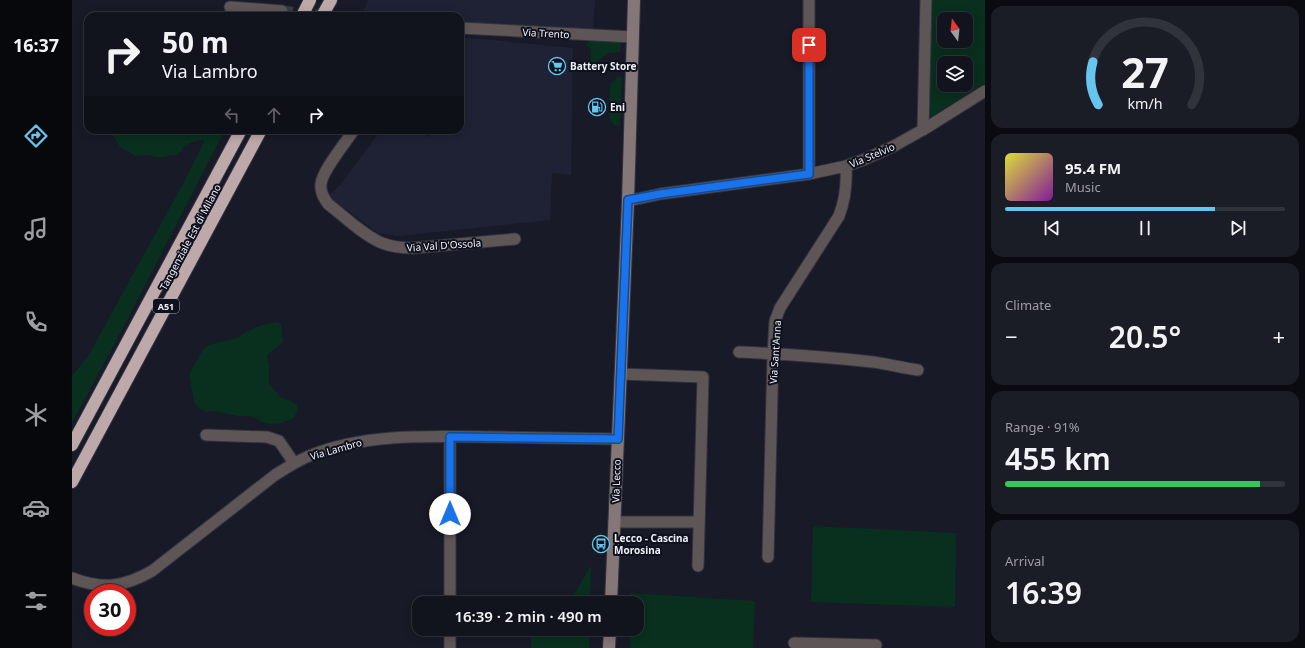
<!DOCTYPE html>
<html lang="en">
<head>
<meta charset="utf-8">
<style>
	body { margin:0; font-family:"Noto Sans",sans-serif; background:#1b1d26; color:#f1f3f6; height:100vh; display:flex; flex-direction:column; font-size:15px; white-space:nowrap }
	* { box-sizing:border-box; margin:0 }
	p { font-size:13px; color:#9c9ea4 }
	.icon { flex:none; width:22px; height:22px; fill:none; stroke:currentColor; stroke-width:2; stroke-linecap:round; stroke-linejoin:round }
	.map { position:relative; flex:1; overflow:hidden }
	.drawer { display:flex; flex-direction:column; gap:6px; padding:6px; background:#0a0b10; width:320px }
	.drawer>* { flex:none }
	.guide { position:absolute; left:12px; top:12px; width:380px; height:122px; border-radius:12px; box-shadow:0 2px 10px #0003,0 0 0 1px #31333b; background:#12141d; color:#f1f3f6; overflow:hidden }
	.needle { width:26px; rotate:345deg }
	.controls { position:absolute; left:865px; top:12px; display:grid; gap:8px }
	.controls a { display:grid; place-items:center; width:36px; height:36px; border-radius:8px; background:#12141d; box-shadow:0 2px 10px #0003,0 0 0 1px #31333b; font-size:20px }
	.speed { position:absolute; left:12px; top:584px; display:flex; gap:8px; font-size:20px; font-weight:700; text-align:center }
	.speed>* { display:grid; place-content:center; width:52px; height:52px; border-radius:50%; background:#12141d; box-shadow:0 2px 10px #0003,0 0 0 1px #31333b; line-height:1 }
	.speed .limit { border:6px solid #d22; background:#fff; color:#111 }
	.pin { position:absolute; display:grid; place-items:center; width:34px; height:34px; color:#fff; margin:-17px; border-radius:8px; box-shadow:0 2px 6px #0006 }
	.me { position:absolute; width:44px; margin:-22px; rotate:0deg; stroke-linejoin:round; filter:drop-shadow(0 0 3px #0008) }
	.turn { display:flex; align-items:center; gap:14px; height:84px; padding:0 12px; font-size:18px }
	.turn .icon { width:52px; height:52px; stroke-width:2.5 }
	.turn b { display:block; font-size:28px; line-height:34px }
	.lanes { display:flex; align-items:center; height:38px; padding:0 12px; background:#0003; justify-content:center; gap:20px; direction:ltr }
	.lanes .off { opacity:.35 }
	.big { font-size:30px; font-weight:600; line-height:1.1 }
	.drawer .tile { flex:1; display:flex; flex-direction:column; justify-content:center; gap:6px; min-width:0; padding:0 14px; border-radius:12px; background:#1b1d26 }
	.drawer .dial { align-items:center; gap:0 }
	.dial svg { height:104px; overflow:visible; fill:none; stroke:#31333b; stroke-width:7; stroke-linecap:round; text-anchor:middle }
	.dial text { fill:#f1f3f6; stroke:none }
	.song { display:flex; align-items:center; gap:12px }
	.cover { width:48px; height:48px; border-radius:6px; background:linear-gradient(135deg,hsl(60 70% 55%),hsl(290 70% 35%)) }
	.played { height:4px; border-radius:2px; background:linear-gradient(90deg,#65c5ee 75%,#31333b 75%) }
	.keys { display:flex; justify-content:space-around; direction:ltr }
	.heat { display:flex; justify-content:space-between; align-items:center; font-size:22px; direction:ltr }
	.charge { height:6px; border-radius:3px; background:linear-gradient(90deg,#34c759 91%,#31333b 0) }
	.trip { position:absolute; left:340px; top:596px; width:232px; height:40px; border-radius:12px; background:#12141d; box-shadow:0 2px 10px #0003,0 0 0 1px #31333b; font-weight:600; line-height:40px; text-align:center }
	main { display:flex; flex:1; min-height:0 }
	.tabs { display:flex; flex-direction:column; width:72px; justify-content:space-around; align-items:center; background:#07080c; color:#9c9ea4 }
	.tabs .icon { width:28px; height:28px }
	.tabs .selected { color:#65c5ee }
	.tabs b { font-size:18px; color:#f1f3f6 }
	.map>svg:first-child { display:block }
	.built { fill:#1f2234 }
	.green { fill:#092f1e; fill-rule:evenodd }
	.lines { fill:none; stroke-linecap:round; stroke-linejoin:round }
	.street-tunnel { stroke:#383a46; stroke-width:11; stroke-dasharray:11 5.5; stroke-linecap:butt }
	.street-casing { stroke:#323440; stroke-width:13 }
	.secondary-casing { stroke:#323440; stroke-width:14 }
	.highway-casing { stroke:#323440; stroke-width:14 }
	.street { stroke:#5e5656; stroke-width:11 }
	.secondary { stroke:#857778; stroke-width:12 }
	.highway { stroke:#bea9aa; stroke-width:12 }
	.route-casing { stroke:#114b97; stroke-width:10 }
	.route { stroke:#1a73e8; stroke-width:7 }
	.labels { text-anchor:middle; dominant-baseline:central; stroke-width:4; stroke-linejoin:round; paint-order:stroke }
	.shield { fill:#0f111d; stroke:#aaacb6; stroke-width:1 }
	.shield-label { font-size:9px; font-weight:bold; fill:#edeff8 }
	.street-label { font-size:10px; fill:#edeff8; stroke:#0f111d }
	.poi-label { font-size:10px; font-weight:bold; fill:#edeff8; stroke:#0f111d; text-anchor:start }
</style>
</head>
<body>
<main>
<nav class="tabs">
<b>16:37</b>
<svg class="icon selected" aria-label="directions" viewBox="0 0 24 24"><path d="M12 3l9 9-9 9-9-9zM9 14v-3h6M13 9l2 2-2 2"/></svg>
<svg class="icon" aria-label="music" viewBox="0 0 24 24"><path d="M9 18V5l10-2v13"/><circle cx="6" cy="18" r="3"/><circle cx="16" cy="16" r="3"/></svg>
<svg class="icon" aria-label="phone" viewBox="0 0 24 24"><path d="M5 4h4l2 5-3 2q2 4 5 5l2-3 5 2v4C11 20 4 13 5 4z"/></svg>
<svg class="icon" aria-label="climate" viewBox="0 0 24 24"><path d="M12 3v18M4 7l16 10M4 17L20 7"/></svg>
<svg class="icon" aria-label="car" viewBox="0 0 24 24"><path d="M5 17H2v-5l4-1 3-4h7l3 4 3 1v5h-3M9 17h6M6 11h13"/><circle cx="7" cy="17" r="2"/><circle cx="17" cy="17" r="2"/></svg>
<svg class="icon" aria-label="filters" viewBox="0 0 24 24"><path d="M4 7h16M4 17h16"/><circle cx="9" cy="7" r="2"/><circle cx="15" cy="17" r="2"/></svg>
</nav>
<div class="map">
<svg width="913" height="648" viewBox="0 0 913 648">
	<rect width="100%" height="100%" fill="#181a27"/>
	<path class="built" d="M296,0H523L521,32L388,23V16H300L290,15Z
		M388,37L501,48L499,175L480,173L478,220L326,236L306,233L256,196L269,184L309,130H349L357,137L358,130H388Z"/>
	<path class="green" d="M856,0H913V83L860,116H857ZM872,19H894V41H872ZM872,63H894V85H872Z
		M522,40L547,41L549,44L548,52L537,53L518,67L519,49L513,44Z
		M546,76L550,78L548,126L542,125L537,118L538,85Z
		M38,130H153L51,328L0,423V376L16,356L113,180L133,140L123,141L111,147L110,150L105,155H99L93,157H83L77,155L64,156L48,147Z
		M204,322L209,324L211,342L195,355L197,366V383L208,397L219,401L225,405L226,409L222,418L209,423L199,424L193,423L178,416H166L141,411L134,412L125,407L122,402L117,374L131,350L136,345L165,338L174,332L190,325Z
		M741,526L884,533L883,607L739,602Z
		M519,565L518,603H497Z
		M558,593L683,601L681,648H558V629H565V603H558Z
		M459,629H518L517,648H459Z"/>
	<g class="lines">
		<path class="street-tunnel" d="M210,11L258,16"/>
		<g class="street-casing">
			<path id="street" d="M158,7L210,11
				M388,28L561,37
				M282,130C274,142 250,171 249,184C248,192 252,198 256,204C272,216 292,236 310,243C320,247 330,248 341,248L443,239
				M851,130L854,0
				M737,174V0
				M556,201L588,194L737,174L774,166L791,160L822,146L854,128L913,91
				M667,352C712,354 757,357 801,362C816,364 831,368 846,370
				M549,374L631,377L626,566
				M134,435L195,437L207,441L222,463
				M542,522H627
				M696,557L701,354L703,321L708,308L767,216C773,200 775,184 774,166
				M0,578C31,590 52,587 80,571L203,475C214,468 225,461 237,456C291,433 360,436 418,437C461,438 503,438 546,439
				M378,603V437
				M722,643L804,645
				M378,648V629"/>
		</g>
		<g class="secondary-casing">
			<path id="secondary" d="M539,603L556,201L562,0
				M537,648L538,629"/>
		</g>
		<g class="highway-casing">
			<path id="highway" d="M230,16L238,0
				M250,16L259,0
				M0,445L169,130
				M0,482L189,130"/>
		</g>
		<use href="#street" class="street"/>
		<use href="#secondary" class="secondary"/>
		<use href="#highway" class="highway"/>
	</g>
	<g class="lines">
		<g class="route-casing">
			<path id="route" d="M378,514V437L546,439L556,200L588,194L737,174V45"/>
		</g>
		<use href="#route" class="route"/>
	</g>
	<defs>
		<g id="supermarket-ring" transform="scale(0.9)"><circle r="9.5" fill="#0f111d" stroke="#65c5ee" stroke-width="1.5"/><path d="M-6-5.5h2.5l.6 2H6L4.5 2H-2.5L-4.4-4H-6ZM-1.5 3.2a1.3 1.3 0 1 0 .1 0ZM3 3.2a1.3 1.3 0 1 0 .1 0Z" fill="#65c5ee"/></g>
		<g id="fuel-ring" transform="scale(0.9)"><circle r="9.5" fill="#0f111d" stroke="#65c5ee" stroke-width="1.5"/><path d="M-5.5-6h7V0h2V4h1.3V-2.5L3-4.5l.8-.8L6-3V5H2.5V1h-1V6h-7ZM-4.2-4.7v3.2H.2V-4.7Z" fill="#65c5ee"/></g>
		<g id="bus-ring" transform="scale(0.9)"><circle r="9.5" fill="#0f111d" stroke="#65c5ee" stroke-width="1.5"/><path d="M-5-6H5V4H4V6H2V4H-2V6H-4V4H-5ZM-3.5-4V0h7V-4ZM-3.5 1.2v1.5H-2V1.2ZM2 1.2v1.5H3.5V1.2Z" fill="#65c5ee"/></g>
	</defs>
	<g fill-rule="evenodd">
		<use href="#supermarket-ring" x="485" y="66"/>
		<use href="#fuel-ring" x="525" y="107"/>
		<use href="#bus-ring" x="529" y="544"/>
	</g>
	<g class="labels">
		<rect class="shield" x="81" y="299" width="26" height="14" rx="3"/>
		<g class="shield-label">
			<text x="94" y="306">A51</text>
		</g>
		<g class="street-label">
			<text transform="translate(474 33) rotate(3)">Via Trento</text>
			<text transform="translate(800 155) rotate(-23)">Via Stelvio</text>
			<text transform="translate(118 237) rotate(-62)">Tangenziale Est di Milano</text>
			<text transform="translate(372 245) rotate(-4)">Via Val D'Ossola</text>
			<text transform="translate(703 352) rotate(-86)">Via Sant'Anna</text>
			<text transform="translate(264 449) rotate(-16)">Via Lambro</text>
			<text transform="translate(544 481) rotate(-88)">Via Lecco</text>
		</g>
		<g class="poi-label">
			<text x="498" y="66">Battery Store</text>
			<text x="538" y="107">Eni</text>
			<text x="542" y="538">Lecco - Cascina<tspan x="542" dy="12">Morosina</tspan></text>
		</g>
	</g>
</svg>
<div class="controls">
<a><svg class="needle" viewBox="-14 -14 28 28"><path d="M0-13l5 13h-10z" fill="#e53935"/><path d="M0 13l5-13h-10z" fill="#9c9ea4"/></svg></a>
<a><svg class="icon" aria-label="layers" viewBox="0 0 24 24"><path d="M12 4l9 5-9 5-9-5zM3 14l9 5 9-5"/></svg></a>
</div>
<div class="speed"><div class="limit">30</div></div>
<div class="pin" style="left:737px;top:45px;background:#d93025"><svg class="icon" aria-label="arrive" viewBox="0 0 24 24"><path d="M6 21V4h12l-3 4 3 4H6"/></svg></div>
<svg class="me" style="left:378px;top:514px" viewBox="-20 -20 40 40"><circle r="19" fill="#fff"/><path d="M0-13L10 11 0 6-10 11z" fill="#1a73e8"/></svg>
<div class="trip">16:39 · 2 min · 490 m</div>
<div class="guide">
<div class="turn"><svg class="icon" aria-label="right" viewBox="0 0 24 24"><path d="M7 20v-9h11M14 6l5 5-5 5"/></svg><div><b>50 m</b>Via Lambro</div></div>
<div class="lanes"><svg class="icon off" aria-label="left" viewBox="0 0 24 24"><path d="M17 20v-9H6M10 6l-5 5 5 5"/></svg><svg class="icon off" aria-label="ahead" viewBox="0 0 24 24"><path d="M12 20V5M6 11l6-6 6 6"/></svg><svg class="icon" aria-label="right" viewBox="0 0 24 24"><path d="M7 20v-9h11M14 6l5 5-5 5"/></svg></div>
</div>
</div>
<section class="drawer">
<div class="tile dial"><svg viewBox="0 0 100 80">
<path d="M14 69A42 42 0 1 1 86 69"/>
<path d="M14 69A42 42 0 0 1 10 36" stroke="#65c5ee"/>
<text x="50" y="56" font-size="32" font-weight="700">27</text>
<text x="50" y="72" font-size="11">km/h</text>
</svg></div>
<div class="tile">
<div class="song"><i class="cover"></i><div><b>95.4 FM</b><p>Music</p></div></div>
<div class="played"></div>
<div class="keys"><svg class="icon" aria-label="previous" viewBox="0 0 24 24"><path d="M18 5L8 12l10 7zM5 5v14"/></svg><svg class="icon" aria-label="pause" viewBox="0 0 24 24"><path d="M8 5v14M16 5v14"/></svg><svg class="icon" aria-label="next" viewBox="0 0 24 24"><path d="M6 5l10 7-10 7zM19 5v14"/></svg></div>
</div>
<div class="tile"><p>Climate</p>
<div class="heat"><a>−</a><b class="big">20.5°</b><a>+</a></div>
</div>
<div class="tile"><p>Range · 91%</p><b class="big">455 km</b><div class="charge"></div></div>
<div class="tile"><p>Arrival</p><b class="big">16:39</b></div>
</section>
</main>
</body>
</html>
